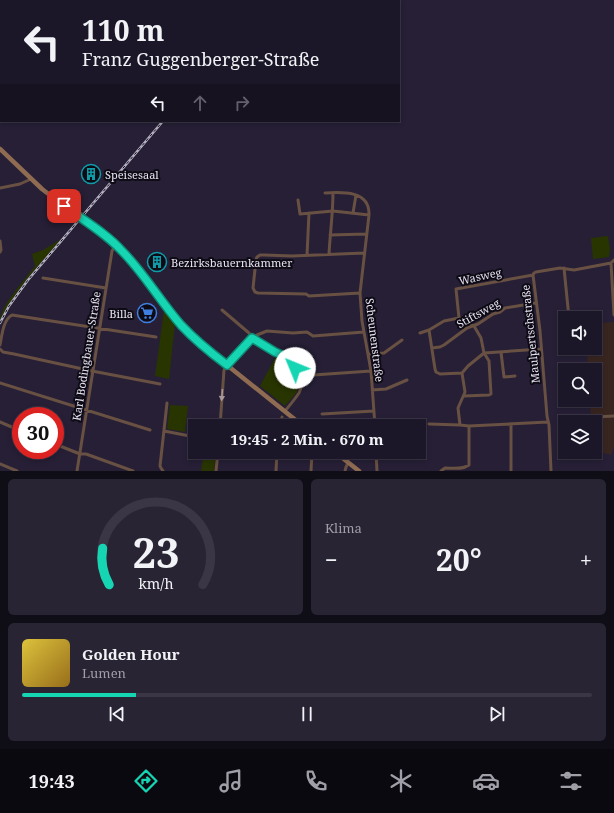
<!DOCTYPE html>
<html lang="de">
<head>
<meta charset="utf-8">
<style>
	body { margin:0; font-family:"Noto Serif",serif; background:#292434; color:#f1f3f6; height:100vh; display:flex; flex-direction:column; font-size:15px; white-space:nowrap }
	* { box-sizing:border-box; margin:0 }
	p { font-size:13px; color:#a09fa8 }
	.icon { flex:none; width:22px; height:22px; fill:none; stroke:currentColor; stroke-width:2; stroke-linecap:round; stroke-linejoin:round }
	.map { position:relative; height:471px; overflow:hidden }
	.panel { display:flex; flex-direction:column; gap:8px; padding:8px; background:#0f0d16; flex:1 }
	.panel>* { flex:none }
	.guide { position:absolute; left:0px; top:0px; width:400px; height:122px; box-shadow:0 2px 6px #0003,0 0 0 1px #3a3645; background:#1c1728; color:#f1f3f6; overflow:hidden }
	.buttons { position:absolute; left:558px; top:311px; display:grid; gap:8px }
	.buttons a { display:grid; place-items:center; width:44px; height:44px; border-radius:0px; background:#1c1728; box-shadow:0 2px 6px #0003,0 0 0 1px #3a3645; font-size:20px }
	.speed { position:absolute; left:12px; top:407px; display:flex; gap:8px; font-size:20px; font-weight:700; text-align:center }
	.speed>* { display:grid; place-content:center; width:52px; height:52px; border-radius:50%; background:#1c1728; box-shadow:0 2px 6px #0003,0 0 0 1px #3a3645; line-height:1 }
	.speed .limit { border:6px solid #d22; background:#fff; color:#111 }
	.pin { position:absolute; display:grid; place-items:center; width:34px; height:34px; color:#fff; margin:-17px; border-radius:8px; box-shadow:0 2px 6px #0006 }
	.me { position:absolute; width:44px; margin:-22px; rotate:315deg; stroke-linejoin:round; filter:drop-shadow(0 0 3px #0008) }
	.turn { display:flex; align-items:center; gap:14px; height:84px; padding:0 16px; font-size:18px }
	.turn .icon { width:52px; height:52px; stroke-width:2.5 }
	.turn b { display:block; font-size:28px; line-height:34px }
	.lanes { display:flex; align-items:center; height:38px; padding:0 16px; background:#0003; justify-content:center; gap:20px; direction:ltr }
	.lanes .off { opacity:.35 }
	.big { font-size:30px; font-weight:700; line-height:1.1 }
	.panel .tile { flex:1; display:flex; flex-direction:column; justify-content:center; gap:6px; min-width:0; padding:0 14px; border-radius:6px; background:#292434 }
	.panel .dial { align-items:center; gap:0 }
	.dial svg { height:104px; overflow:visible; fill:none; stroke:#3a3645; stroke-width:7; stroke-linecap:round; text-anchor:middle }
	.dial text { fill:#f1f3f6; stroke:none }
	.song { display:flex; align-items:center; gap:12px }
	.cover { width:48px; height:48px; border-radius:6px; background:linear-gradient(135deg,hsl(50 70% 55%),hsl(40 70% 35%)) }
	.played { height:4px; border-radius:2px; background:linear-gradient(90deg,#16d5b3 20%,#3a3645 20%) }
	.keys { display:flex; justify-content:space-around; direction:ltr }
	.heat { display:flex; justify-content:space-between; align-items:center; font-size:22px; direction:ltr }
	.panel .tiles { flex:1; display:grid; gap:8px; grid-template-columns:1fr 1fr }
	.tile:last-child { grid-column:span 2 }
	.trip { position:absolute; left:188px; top:419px; width:238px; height:40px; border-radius:0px; background:#1c1728; box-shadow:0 2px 6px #0003,0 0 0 1px #3a3645; font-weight:700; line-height:40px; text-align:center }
	.tabs { display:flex; height:64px; justify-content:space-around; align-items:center; background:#0b0910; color:#a09fa8 }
	.tabs .icon { width:28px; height:28px }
	.tabs .active { color:#16d5b3 }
	.tabs b { font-size:18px; color:#f1f3f6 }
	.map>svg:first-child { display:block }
	.commercial { fill:#382520 }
	.green { fill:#283500 }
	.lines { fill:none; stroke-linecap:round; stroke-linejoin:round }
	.minor { stroke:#685142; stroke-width:3 }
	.secondary { stroke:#8f6b52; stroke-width:4.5 }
	.motorway { stroke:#c88f68; stroke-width:5.5 }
	.rail-casing { stroke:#b5b1c2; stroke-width:2.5 }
	.rail { stroke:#0e0b15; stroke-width:1; stroke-dasharray:3; stroke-linecap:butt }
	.oneway { fill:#a89a9a }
	.route-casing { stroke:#0e8a74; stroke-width:10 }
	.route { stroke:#16d5b3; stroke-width:7 }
	.labels { text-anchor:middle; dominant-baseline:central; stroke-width:4; stroke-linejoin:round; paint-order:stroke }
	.poi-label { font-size:11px; fill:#e7e3f3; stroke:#0e0b15; text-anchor:start }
	.street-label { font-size:11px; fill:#e7e3f3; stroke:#0e0b15 }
</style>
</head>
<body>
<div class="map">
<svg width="614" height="471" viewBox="0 0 614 471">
	<rect width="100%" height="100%" fill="#261f36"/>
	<path class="commercial" d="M614,322V448L611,455L595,451V422H591L590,400H595V370H588L587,354L596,353L595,323Z"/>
	<path class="green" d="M608,236L610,249L609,257L593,259L591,238Z
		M61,239C39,265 16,289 0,320C0,307 26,278 35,266L32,254L43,250Z
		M164,310L175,324L169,379L155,376Z
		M276,356L292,367L298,381L297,392L285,406L260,386Z
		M170,405L188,406L185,432L167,429Z
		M204,452H216L214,471H201Z"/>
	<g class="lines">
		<path class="minor" d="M126,1L127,0
			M0,78L1,77
			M0,188L20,184L31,179
			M325,193C342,192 370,190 369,215L360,293L362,321L371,371L375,426
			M298,200L300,214L333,211L369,215
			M353,213L356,195
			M330,235L366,234
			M0,241L1,250L0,252
			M329,254C330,234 333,213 333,193
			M307,255L309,213
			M614,260L611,263L614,315
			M564,268L569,318
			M533,275L540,331L547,416L549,425L551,471
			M533,275L534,273L536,272L560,268L574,270L611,263
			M43,278L106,288
			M360,293L309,296L306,294L258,293L255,292L253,288L256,260L257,257L260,255H264L292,256L364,253
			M222,310L249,333L252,338L275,353L289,357C295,367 306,381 299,393C295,399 290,405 285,411
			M429,330L435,369L436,372L440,374L462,373
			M420,333L429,330L444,321L459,318
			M0,345C2,335 3,320 12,315L156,337
			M432,348L440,347L444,345L467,328L478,324L493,314L500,312L505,308L536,303
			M573,348V354L588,353
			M0,349L3,352L14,354L92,371L160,384
			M501,352L504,377L515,376
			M369,354L384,353L402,340
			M462,373L468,366L484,353L541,349
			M299,376L371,371
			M0,383L150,430
			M372,390L386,389L407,380
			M464,396L489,395L491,394L489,361L484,353L481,338L474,326L459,318L456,289L533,275
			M322,414L374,411
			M577,418L614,416
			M0,422L21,431
			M429,424L460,425L469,426L548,422
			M511,424V471
			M460,425L458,408L465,392L462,373
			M220,426L224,370L227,365L252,338L257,335L267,331L293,333L307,332L313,336L364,332
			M280,426L282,417
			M405,426H410
			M164,431L195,437
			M55,444L80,454H86L133,471
			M376,452L377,471
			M0,464L17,471
			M77,471L112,251L116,244
			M163,471L161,468L160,466L167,403
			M216,471L218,452
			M276,471L277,452
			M311,471L312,452
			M345,471L346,467L348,463
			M441,471L445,468C453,468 462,470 469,465V426"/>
		<path class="secondary" d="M0,149L42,189L64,206L116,244L129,258L177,320L197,341L303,426
			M335,452L359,471"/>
		<path class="motorway" d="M4,1L6,0"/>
		<g class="rail-casing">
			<path id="rail" d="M244,1L245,0
				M265,1L266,0
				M0,323L9,306L28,280L163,121"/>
		</g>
		<use href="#rail" class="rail"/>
	</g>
	<defs><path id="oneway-solid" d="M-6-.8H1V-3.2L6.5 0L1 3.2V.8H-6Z"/></defs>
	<use class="oneway" href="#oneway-solid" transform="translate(222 395) rotate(94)"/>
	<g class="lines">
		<g class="route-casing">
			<path id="route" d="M64,206C83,220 106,233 122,251C144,273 160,301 181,325C195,340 211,353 227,365L252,338L275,352L289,358L295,368"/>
		</g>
		<use href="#route" class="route"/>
	</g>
	<defs>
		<g id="building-ring" transform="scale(1)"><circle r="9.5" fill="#0e0b15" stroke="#0f9aa8" stroke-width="1.5"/><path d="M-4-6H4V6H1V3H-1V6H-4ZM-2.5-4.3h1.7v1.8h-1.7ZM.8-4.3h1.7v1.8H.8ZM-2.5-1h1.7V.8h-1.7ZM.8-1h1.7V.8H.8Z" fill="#0f9aa8"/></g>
		<g id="supermarket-ring" transform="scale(1)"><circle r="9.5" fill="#0e0b15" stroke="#3f7fe0" stroke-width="1.5"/><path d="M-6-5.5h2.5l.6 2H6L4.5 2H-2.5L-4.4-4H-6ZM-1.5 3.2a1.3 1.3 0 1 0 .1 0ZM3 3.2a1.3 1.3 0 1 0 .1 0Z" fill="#3f7fe0"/></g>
	</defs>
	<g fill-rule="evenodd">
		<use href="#building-ring" x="91" y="174"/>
		<use href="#building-ring" x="157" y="262"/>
		<use href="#supermarket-ring" x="147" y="313"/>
	</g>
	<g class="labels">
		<g class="poi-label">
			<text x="105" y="174">Speisesaal</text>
			<text x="171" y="262">Bezirksbauernkammer</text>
			<text x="133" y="313" text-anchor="end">Billa</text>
		</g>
		<g class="street-label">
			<text transform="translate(480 276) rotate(-12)">Wasweg</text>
			<text transform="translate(478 313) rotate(-29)">Stiftsweg</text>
			<text transform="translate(530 334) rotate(-96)">Maulpertschstraße</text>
			<text transform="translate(375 340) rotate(83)">Scheunenstraße</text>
			<text transform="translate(86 356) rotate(-81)">Karl Bodingbauer-Straße</text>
		</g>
	</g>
</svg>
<div class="buttons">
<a><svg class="icon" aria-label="sound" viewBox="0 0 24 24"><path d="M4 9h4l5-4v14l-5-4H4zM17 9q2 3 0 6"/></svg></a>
<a><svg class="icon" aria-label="search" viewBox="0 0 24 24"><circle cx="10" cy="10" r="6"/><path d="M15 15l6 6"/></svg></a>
<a><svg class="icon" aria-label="layers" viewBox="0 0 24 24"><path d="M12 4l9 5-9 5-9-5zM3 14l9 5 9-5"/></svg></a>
</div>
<div class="speed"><div class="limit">30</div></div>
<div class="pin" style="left:64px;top:206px;background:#d93025"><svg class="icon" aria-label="arrive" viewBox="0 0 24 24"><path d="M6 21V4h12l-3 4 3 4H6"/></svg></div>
<svg class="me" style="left:295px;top:368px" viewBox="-20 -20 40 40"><circle r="19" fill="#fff"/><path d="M0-13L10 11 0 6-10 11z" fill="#16d5b3"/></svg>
<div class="trip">19:45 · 2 Min. · 670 m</div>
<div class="guide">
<div class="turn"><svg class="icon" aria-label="left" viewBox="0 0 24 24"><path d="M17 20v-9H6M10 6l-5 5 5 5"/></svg><div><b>110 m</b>Franz Guggenberger-Straße</div></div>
<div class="lanes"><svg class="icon" aria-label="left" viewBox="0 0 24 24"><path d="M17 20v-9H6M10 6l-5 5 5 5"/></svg><svg class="icon off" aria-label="ahead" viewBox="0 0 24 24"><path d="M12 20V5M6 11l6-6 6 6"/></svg><svg class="icon off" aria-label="right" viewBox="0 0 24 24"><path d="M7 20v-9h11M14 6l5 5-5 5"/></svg></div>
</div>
</div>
<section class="panel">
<div class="tiles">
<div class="tile dial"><svg viewBox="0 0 100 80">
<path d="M14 69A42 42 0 1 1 86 69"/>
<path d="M14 69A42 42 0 0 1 9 41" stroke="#16d5b3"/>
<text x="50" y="56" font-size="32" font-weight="700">23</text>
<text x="50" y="72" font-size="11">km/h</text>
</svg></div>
<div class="tile"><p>Klima</p>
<div class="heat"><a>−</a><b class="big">20°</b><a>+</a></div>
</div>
<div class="tile">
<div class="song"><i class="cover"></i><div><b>Golden Hour</b><p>Lumen</p></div></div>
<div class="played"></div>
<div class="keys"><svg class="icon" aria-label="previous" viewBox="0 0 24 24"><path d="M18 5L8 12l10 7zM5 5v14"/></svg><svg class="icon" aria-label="pause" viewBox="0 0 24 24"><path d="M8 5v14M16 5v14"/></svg><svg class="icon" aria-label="next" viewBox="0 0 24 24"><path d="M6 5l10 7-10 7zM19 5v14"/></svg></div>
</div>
</div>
</section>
<nav class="tabs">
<b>19:43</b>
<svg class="icon active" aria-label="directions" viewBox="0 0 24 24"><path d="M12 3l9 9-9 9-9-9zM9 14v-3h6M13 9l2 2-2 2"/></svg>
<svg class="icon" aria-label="music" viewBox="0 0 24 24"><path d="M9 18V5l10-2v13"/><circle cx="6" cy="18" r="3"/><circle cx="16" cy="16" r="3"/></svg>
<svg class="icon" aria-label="phone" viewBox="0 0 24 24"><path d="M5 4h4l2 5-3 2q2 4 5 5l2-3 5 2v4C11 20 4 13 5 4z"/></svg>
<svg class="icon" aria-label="climate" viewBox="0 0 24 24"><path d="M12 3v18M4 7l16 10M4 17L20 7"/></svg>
<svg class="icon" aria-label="car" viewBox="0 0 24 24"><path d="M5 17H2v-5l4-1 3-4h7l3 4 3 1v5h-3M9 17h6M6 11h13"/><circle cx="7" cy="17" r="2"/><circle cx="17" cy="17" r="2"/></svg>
<svg class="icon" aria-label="filters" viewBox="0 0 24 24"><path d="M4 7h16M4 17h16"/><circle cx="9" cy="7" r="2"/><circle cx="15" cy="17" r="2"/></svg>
</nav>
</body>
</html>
